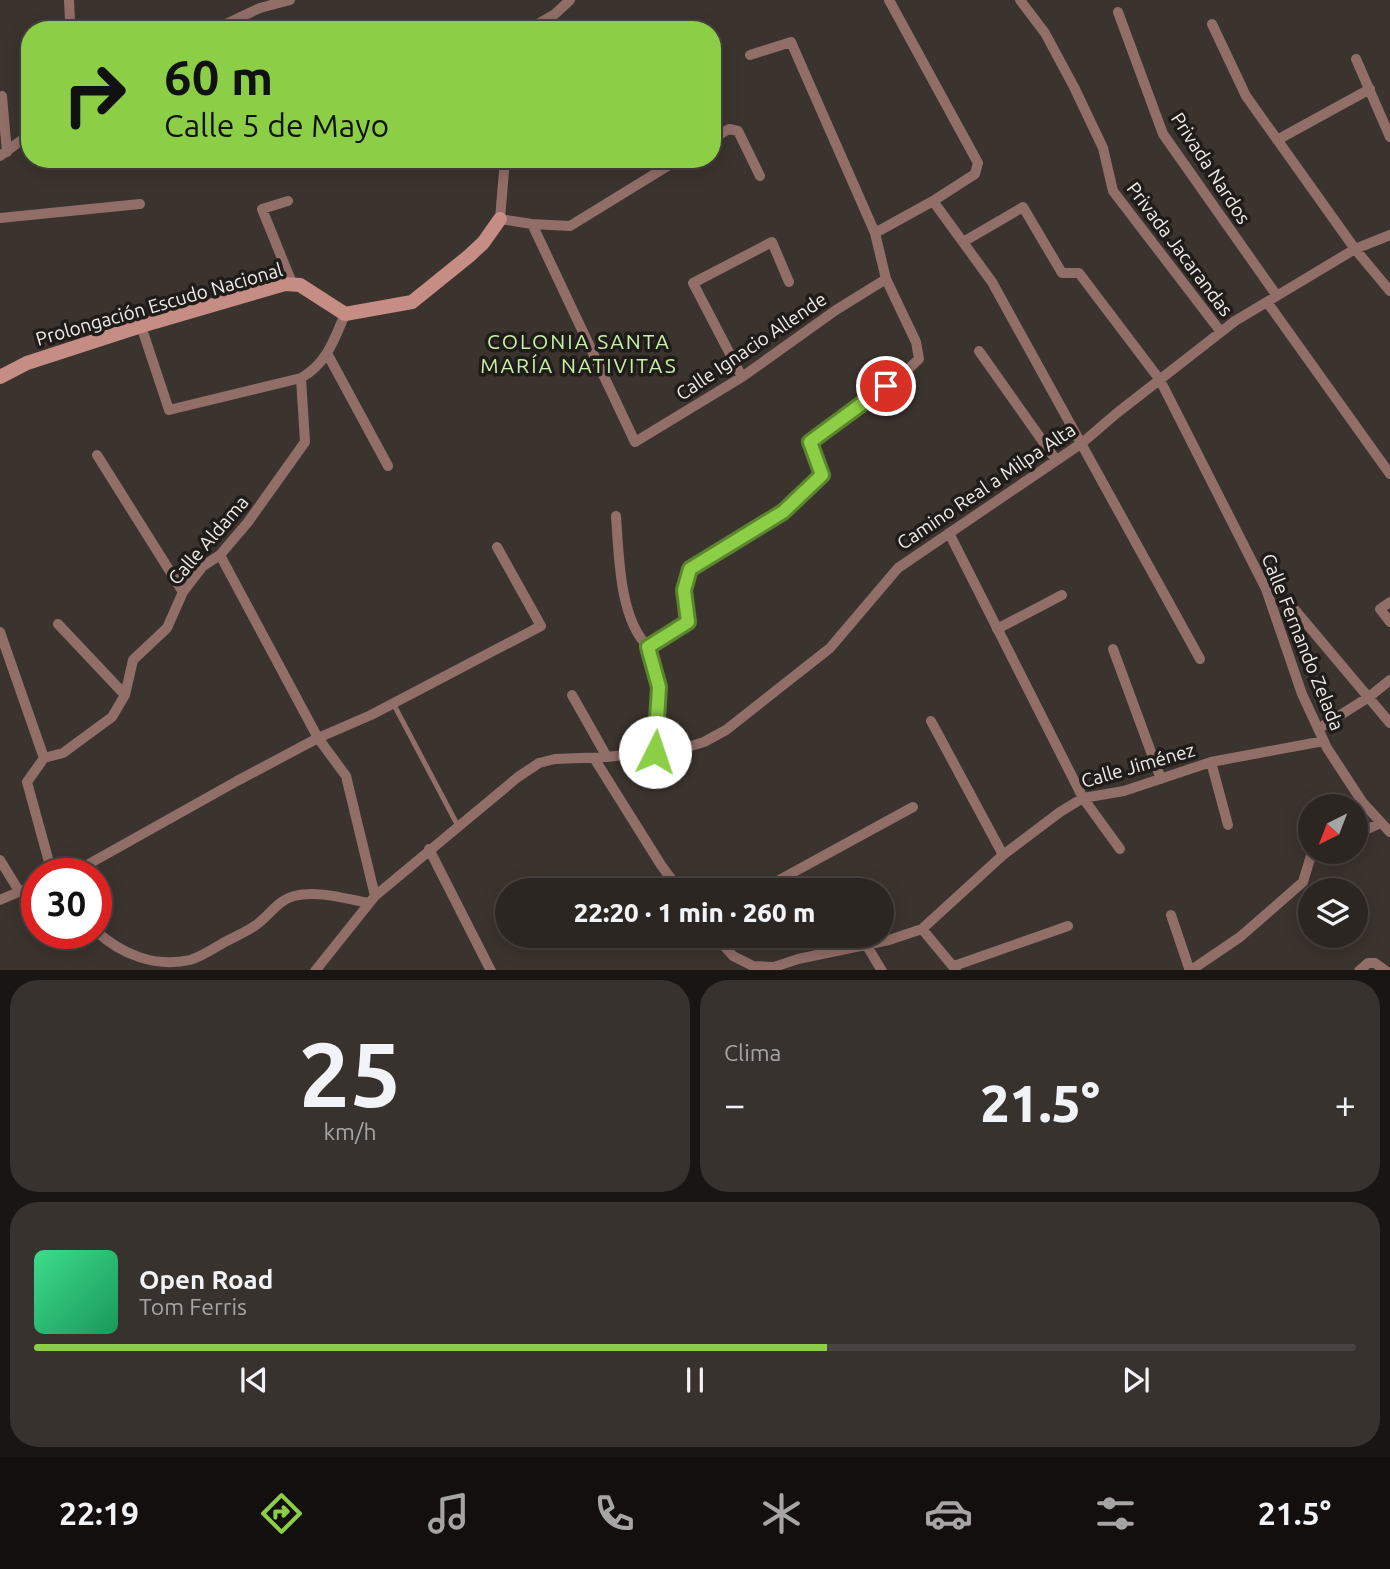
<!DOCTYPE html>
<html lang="es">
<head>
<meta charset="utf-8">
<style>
	body { margin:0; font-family:Ubuntu,sans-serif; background:#38322f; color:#f1f3f6; height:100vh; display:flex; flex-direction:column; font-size:26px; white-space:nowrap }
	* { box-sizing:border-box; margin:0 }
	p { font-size:23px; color:#a6a5a5 }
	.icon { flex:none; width:38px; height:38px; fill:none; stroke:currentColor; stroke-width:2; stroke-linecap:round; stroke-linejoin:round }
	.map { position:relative; height:970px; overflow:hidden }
	.details { display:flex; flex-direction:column; gap:10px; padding:10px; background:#181513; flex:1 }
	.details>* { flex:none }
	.top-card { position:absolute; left:21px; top:21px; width:700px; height:147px; border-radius:28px; box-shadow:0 4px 18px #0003,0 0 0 2px #484340; background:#8cce45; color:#111; overflow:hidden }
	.needle { width:46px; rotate:222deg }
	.buttons { position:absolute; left:1298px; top:794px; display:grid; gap:14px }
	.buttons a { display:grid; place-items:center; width:70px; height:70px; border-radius:50%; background:#2c2622; box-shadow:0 4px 18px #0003,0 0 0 2px #484340; font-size:35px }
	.speed { position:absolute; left:21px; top:858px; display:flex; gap:14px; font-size:35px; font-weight:700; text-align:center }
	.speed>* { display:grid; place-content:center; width:91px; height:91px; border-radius:50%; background:#2c2622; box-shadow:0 4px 18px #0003,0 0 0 2px #484340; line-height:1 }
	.speed .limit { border:10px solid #d22; background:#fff; color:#111 }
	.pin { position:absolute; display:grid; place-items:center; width:60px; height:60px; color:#fff; margin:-30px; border:4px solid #fff; border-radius:50%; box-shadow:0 2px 7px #0007 }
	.me { position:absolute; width:77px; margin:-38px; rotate:4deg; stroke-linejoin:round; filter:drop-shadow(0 0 5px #0008) }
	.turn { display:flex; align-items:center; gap:24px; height:147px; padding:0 28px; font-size:32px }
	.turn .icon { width:91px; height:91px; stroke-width:2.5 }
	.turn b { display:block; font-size:49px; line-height:60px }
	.big { font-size:52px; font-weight:800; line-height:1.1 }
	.details .card { flex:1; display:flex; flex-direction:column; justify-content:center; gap:10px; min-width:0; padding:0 24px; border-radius:28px; background:#38322f }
	.details .dial { align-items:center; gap:0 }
	.dial b { font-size:91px; line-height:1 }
	.song { display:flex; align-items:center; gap:21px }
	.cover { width:84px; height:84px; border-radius:10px; background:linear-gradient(135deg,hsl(150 70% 55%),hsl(150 70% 35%)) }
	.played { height:7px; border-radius:4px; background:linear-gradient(90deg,#8cce45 60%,#484340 60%) }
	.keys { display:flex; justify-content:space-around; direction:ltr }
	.heat { display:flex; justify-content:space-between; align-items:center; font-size:38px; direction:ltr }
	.details .tiles { flex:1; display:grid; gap:10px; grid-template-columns:1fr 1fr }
	.card:last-child { grid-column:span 2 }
	.trip { position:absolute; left:495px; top:878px; width:399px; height:70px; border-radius:35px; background:#2c2622; box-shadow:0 4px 18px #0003,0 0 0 2px #484340; font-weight:800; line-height:70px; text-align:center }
	.tab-bar { display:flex; height:112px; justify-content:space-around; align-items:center; background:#120f0e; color:#a6a5a5 }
	.tab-bar .icon { width:49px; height:49px }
	.tab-bar .on { color:#8cce45 }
	.tab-bar b { font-size:32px; color:#f1f3f6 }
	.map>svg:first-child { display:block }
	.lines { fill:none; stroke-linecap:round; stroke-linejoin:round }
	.lane { stroke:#926e69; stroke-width:5 }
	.street { stroke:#926e69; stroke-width:10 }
	.secondary { stroke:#c68d85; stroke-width:14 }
	.route-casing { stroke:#5b862d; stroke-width:18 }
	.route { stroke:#8cce45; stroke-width:12 }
	.labels { text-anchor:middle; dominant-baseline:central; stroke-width:7; stroke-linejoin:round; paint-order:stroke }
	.street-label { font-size:19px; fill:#f2ede9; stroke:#1f1c19 }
	.neighbourhood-label { font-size:21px; letter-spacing:2px; fill:#caf0aa; stroke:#1f1c19 }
</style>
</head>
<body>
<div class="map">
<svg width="1390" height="971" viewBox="0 0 1390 971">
	<rect width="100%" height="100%" fill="#3b332e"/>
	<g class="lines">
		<path class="lane" d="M393,703L458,826"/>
		<path class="street" d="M69,0L70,20L75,30
			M1020,0L1045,33L1074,87L1103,148L1113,191L1221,332
			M1118,12L1163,134L1277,296
			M1212,24L1246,96L1355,249L1390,291
			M213,30L260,8L290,0
			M527,30L555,14L570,0
			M1356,59L1390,137
			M2,96L7,152
			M712,139L729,129L738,131L760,176
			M1277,140L1370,89
			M0,156L30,134
			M505,159L500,219L532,224L570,226L679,159
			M288,201L262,209L292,283
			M933,201L992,282L1200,659
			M0,218L140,204
			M532,224L635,442L742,377L836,310L886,279
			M875,233L933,201L975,174L978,163L889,0
			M963,242L1023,207L1062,273H1079L1160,380L1266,589L1302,694L1327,748L1363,803L1390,832
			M1267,302L1390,474
			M141,326L169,410L301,378C327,363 334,340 345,314
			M979,351L1056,460
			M328,355L388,466
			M742,377L693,283L772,242L789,282
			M97,455L183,592
			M616,516C619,555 619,618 648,647
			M949,533L1083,798L1120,849
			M220,555L318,738L346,776L375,896
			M1390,602L1380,609L1390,622
			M1295,610L1390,723
			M58,624L125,695
			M997,629L1062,595
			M0,632L44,758
			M648,647L688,622L683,590L690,569L783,512L822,475L810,442L905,372L919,359L916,342L886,279L875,233L791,42L750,55
			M648,647L659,687L655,752
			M1113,649L1161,779
			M572,695L607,757
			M931,721L1003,855
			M1318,729L1369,697L1390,680
			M44,758L63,753L112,717L125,695L133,660L167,628L183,592L203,566L220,555L248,522L305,442L301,378
			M44,758L27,782L52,873
			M594,758L661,865L680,891
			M1211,762L1228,825
			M1356,834L1381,823
			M429,849L491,971
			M0,860L19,891
			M65,873L87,865L237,781L318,738L371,715L541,626L497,547
			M759,891L913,807
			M0,900L37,884
			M1171,915L1190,971
			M922,929L956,970
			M96,931C121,954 155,968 190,960C201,957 213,949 223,943C234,937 246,932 256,925C269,916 278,900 294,896C318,890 346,899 369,903
			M715,936L733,956L753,966L774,967L798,959L889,940L922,929L1003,855L1060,812L1083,798L1124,791L1211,762L1324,741
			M867,946L882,971
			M954,966L1068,926
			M315,971L375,896L518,777L539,763L555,759L607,757L684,748L704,742L726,730L830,648L898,568L1082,443L1117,413L1235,321L1355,249L1390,235
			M1190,971L1240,937L1303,882L1312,852
			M1359,971L1368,963H1375L1386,971"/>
		<path class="secondary" d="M0,377L27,363L141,326L285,284L300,285L345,314L412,302L469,256L483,243L500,219"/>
	</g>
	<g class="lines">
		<g class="route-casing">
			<path id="route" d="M655,752L659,687L648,647L688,622L684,590L690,569L783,512L822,475L810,442L886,386"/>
		</g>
		<use href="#route" class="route"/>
	</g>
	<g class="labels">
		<g class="street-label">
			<text transform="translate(1211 168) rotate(57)">Privada Nardos</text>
			<text transform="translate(1180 249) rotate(53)">Privada Jacarandas</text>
			<text transform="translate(159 304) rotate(-16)">Prolongación Escudo Nacional</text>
			<text transform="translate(751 346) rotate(-34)">Calle Ignacio Allende</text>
			<text transform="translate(986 486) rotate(-34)">Camino Real a Milpa Alta</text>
			<text transform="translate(208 540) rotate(-49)">Calle Aldama</text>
			<text transform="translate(1303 642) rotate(68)">Calle Fernando Zelada</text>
			<text transform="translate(1138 765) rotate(-16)">Calle Jiménez</text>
		</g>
		<g class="neighbourhood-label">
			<text x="579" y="341">COLONIA SANTA<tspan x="579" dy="24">MARÍA NATIVITAS</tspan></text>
		</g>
	</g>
</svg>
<div class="buttons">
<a><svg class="needle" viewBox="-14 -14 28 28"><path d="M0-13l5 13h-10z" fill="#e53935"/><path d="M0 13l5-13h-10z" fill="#a6a5a5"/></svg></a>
<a><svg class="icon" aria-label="layers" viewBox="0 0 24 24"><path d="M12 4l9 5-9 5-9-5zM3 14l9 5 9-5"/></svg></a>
</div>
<div class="speed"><div class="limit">30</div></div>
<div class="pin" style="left:886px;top:386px;background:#d93025"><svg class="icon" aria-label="arrive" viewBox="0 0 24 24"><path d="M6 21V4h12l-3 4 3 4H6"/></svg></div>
<svg class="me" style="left:655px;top:752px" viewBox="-20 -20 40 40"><circle r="19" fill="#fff"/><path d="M0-13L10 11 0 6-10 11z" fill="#8cce45"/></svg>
<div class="trip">22:20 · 1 min · 260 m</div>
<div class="top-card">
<div class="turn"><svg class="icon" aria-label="right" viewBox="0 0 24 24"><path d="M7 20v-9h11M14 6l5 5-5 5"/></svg><div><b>60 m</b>Calle 5 de Mayo</div></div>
</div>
</div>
<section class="details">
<div class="tiles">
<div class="card dial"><b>25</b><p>km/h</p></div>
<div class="card"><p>Clima</p>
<div class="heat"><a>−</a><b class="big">21.5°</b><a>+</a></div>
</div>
<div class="card">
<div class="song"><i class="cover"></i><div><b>Open Road</b><p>Tom Ferris</p></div></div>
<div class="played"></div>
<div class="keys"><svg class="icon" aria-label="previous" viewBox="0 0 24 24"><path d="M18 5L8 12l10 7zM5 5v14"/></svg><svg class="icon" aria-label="pause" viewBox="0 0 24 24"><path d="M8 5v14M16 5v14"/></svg><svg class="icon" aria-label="next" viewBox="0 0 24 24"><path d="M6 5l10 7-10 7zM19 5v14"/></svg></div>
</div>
</div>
</section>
<nav class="tab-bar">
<b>22:19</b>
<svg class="icon on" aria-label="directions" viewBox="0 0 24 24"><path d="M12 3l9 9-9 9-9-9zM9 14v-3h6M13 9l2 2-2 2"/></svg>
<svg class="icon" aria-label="music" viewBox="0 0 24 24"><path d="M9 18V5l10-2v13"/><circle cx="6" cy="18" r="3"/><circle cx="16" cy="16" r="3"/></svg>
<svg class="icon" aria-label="phone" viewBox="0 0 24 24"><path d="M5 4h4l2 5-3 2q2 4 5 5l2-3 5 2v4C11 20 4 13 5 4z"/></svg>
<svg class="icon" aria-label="climate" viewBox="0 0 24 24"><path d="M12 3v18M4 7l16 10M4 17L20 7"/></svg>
<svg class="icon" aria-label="car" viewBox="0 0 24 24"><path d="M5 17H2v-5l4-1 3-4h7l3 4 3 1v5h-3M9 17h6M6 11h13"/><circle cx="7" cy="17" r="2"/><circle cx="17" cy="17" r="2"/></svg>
<svg class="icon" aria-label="filters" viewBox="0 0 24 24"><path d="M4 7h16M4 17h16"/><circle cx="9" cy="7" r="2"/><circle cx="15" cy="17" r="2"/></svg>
<b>21.5°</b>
</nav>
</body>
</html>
